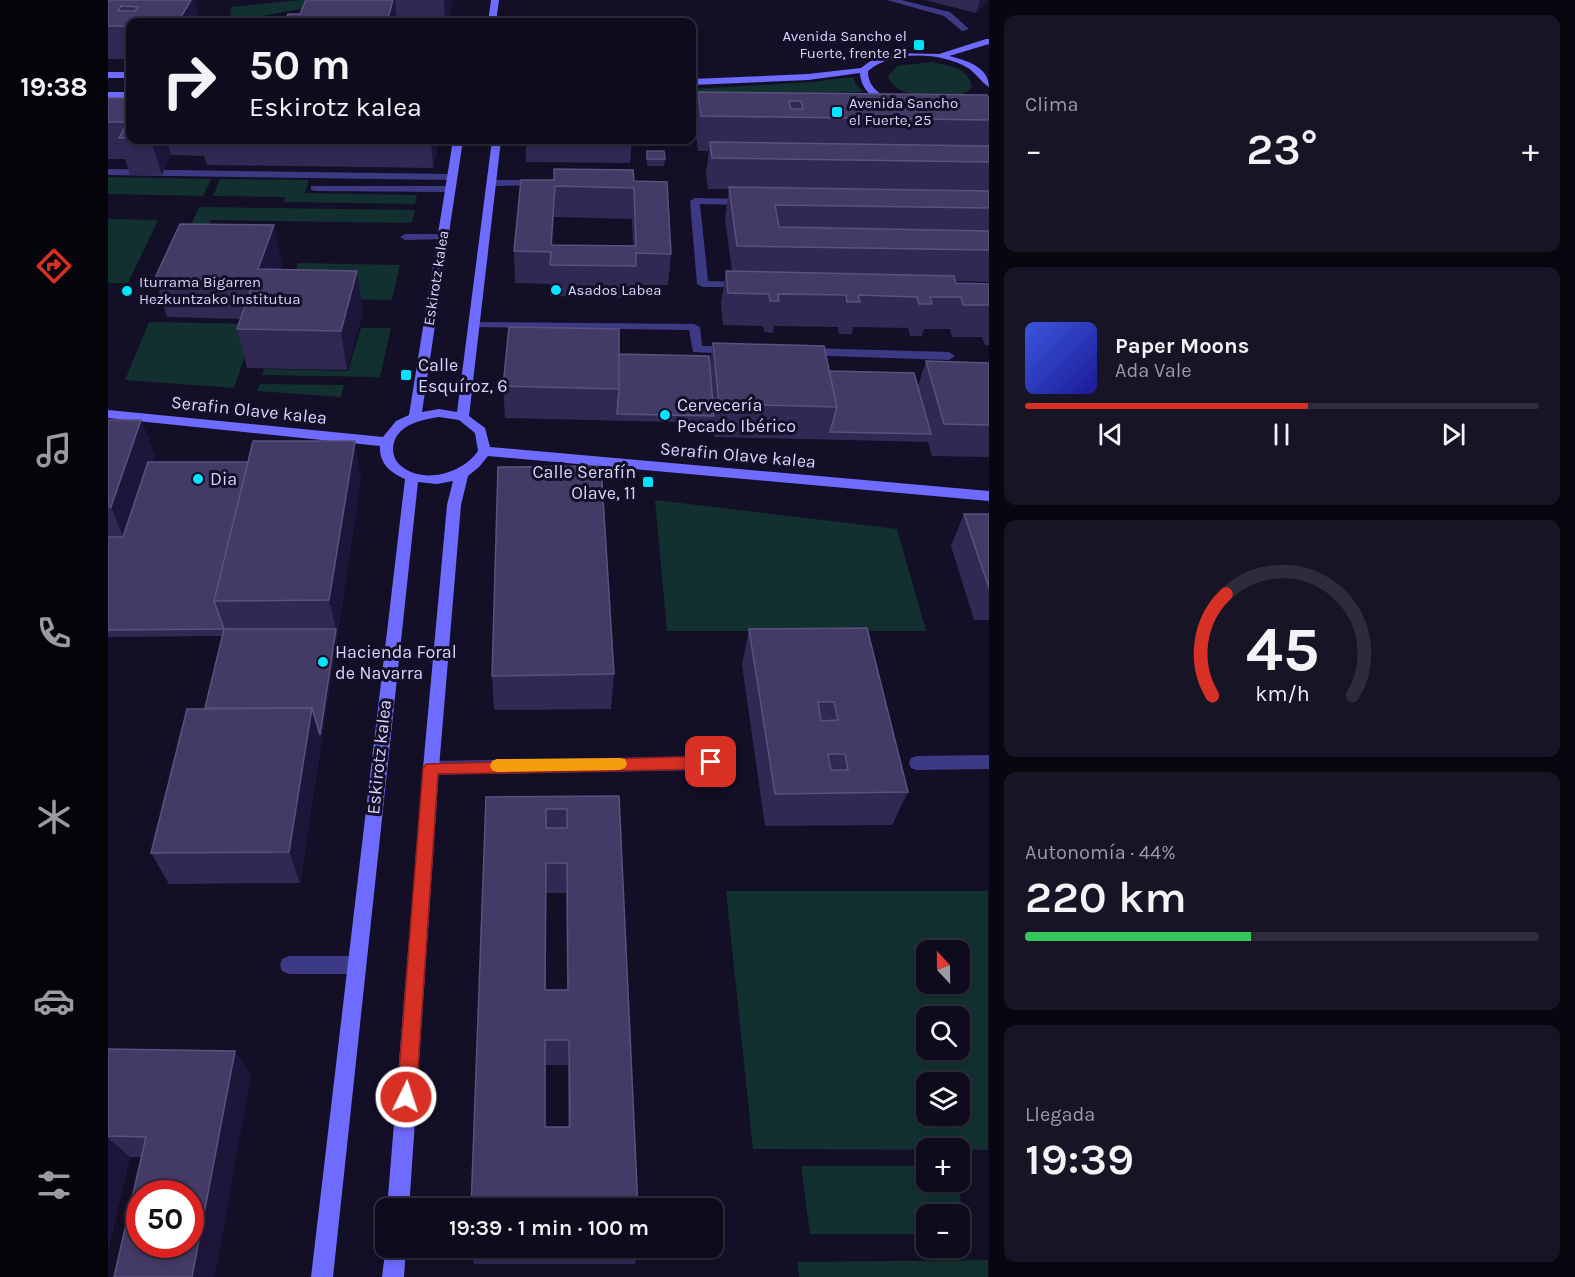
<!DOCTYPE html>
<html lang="es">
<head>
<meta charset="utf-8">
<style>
	body { margin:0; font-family:Karla,sans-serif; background:#171425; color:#f1f3f6; height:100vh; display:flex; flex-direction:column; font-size:22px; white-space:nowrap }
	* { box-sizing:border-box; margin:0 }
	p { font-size:20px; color:#9b9ba3 }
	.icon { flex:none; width:33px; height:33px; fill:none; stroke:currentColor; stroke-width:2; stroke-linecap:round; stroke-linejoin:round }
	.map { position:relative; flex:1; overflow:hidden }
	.sheet { display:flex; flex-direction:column; gap:15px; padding:15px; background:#08060f; width:586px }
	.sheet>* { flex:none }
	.top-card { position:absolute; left:18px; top:18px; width:570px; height:126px; border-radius:12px; box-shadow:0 3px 9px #0003,0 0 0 2px #2e2b3b; background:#0e0b1c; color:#f1f3f6; overflow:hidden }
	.needle { width:39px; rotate:338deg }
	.buttons { position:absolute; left:808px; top:940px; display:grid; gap:12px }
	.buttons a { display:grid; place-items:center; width:54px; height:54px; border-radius:12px; background:#0e0b1c; box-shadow:0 3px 9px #0003,0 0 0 2px #2e2b3b; font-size:30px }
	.speed { position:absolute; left:18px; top:1180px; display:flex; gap:12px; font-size:30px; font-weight:700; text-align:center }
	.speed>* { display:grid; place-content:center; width:78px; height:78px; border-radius:50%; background:#0e0b1c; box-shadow:0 3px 9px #0003,0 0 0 2px #2e2b3b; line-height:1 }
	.speed .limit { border:9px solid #d22; background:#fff; color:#111 }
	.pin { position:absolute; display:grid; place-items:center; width:51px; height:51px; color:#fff; margin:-26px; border-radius:12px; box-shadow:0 3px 9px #0006 }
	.me { position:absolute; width:66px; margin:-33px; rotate:4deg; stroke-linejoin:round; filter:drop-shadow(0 0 4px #0008) }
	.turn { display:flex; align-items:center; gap:21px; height:126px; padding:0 24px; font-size:27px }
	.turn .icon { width:78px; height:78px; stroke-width:2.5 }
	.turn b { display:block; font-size:42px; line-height:51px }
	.big { font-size:45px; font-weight:600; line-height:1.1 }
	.sheet .card { flex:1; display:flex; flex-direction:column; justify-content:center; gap:9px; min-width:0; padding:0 21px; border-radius:12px; background:#171425 }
	.sheet .dial { align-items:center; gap:0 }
	.dial svg { height:156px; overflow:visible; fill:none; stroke:#2e2b3b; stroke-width:7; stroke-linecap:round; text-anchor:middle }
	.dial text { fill:#f1f3f6; stroke:none }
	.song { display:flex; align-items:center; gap:18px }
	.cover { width:72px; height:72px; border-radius:9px; background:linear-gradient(135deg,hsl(230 70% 55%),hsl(240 70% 35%)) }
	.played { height:6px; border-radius:3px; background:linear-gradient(90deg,#d93025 55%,#2e2b3b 55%) }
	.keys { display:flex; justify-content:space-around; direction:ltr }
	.heat { display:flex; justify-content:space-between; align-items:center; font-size:33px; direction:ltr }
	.charge { height:9px; border-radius:4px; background:linear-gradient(90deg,#34c759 44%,#2e2b3b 0) }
	.trip { position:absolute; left:267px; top:1198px; width:348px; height:60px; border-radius:12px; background:#0e0b1c; box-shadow:0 3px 9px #0003,0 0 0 2px #2e2b3b; font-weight:600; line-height:60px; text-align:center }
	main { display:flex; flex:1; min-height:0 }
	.dock { display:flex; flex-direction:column; width:108px; justify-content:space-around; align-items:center; background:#06040b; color:#9b9ba3 }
	.dock .icon { width:42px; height:42px }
	.dock .current { color:#d93025 }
	.dock b { font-size:27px; color:#f1f3f6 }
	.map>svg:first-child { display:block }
	.green { fill:#12302f; fill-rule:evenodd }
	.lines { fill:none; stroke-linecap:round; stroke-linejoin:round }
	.lane { fill:#3d3a85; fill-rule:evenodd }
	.street { fill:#3d3a85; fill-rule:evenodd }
	.secondary { fill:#6f6bff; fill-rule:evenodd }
	.wall { fill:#312854; fill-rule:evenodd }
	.shaded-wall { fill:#1d163a }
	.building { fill:#433a66; stroke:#5a527e; stroke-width:1.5; fill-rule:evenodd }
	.route { fill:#d93025; stroke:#8d1f18; stroke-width:1.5 }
	.slow { fill:#f59e0b }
	.poi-dot { fill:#00e5ff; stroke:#130f26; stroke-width:2 }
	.labels { text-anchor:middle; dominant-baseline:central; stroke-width:6; stroke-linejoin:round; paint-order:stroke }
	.far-poi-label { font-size:15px; fill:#d9d4ff; stroke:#130f26; text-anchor:start }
	.far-street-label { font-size:15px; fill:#d9d4ff; stroke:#130f26 }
	.poi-label { font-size:18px; fill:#d9d4ff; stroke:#130f26; text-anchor:start }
	.street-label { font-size:18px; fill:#d9d4ff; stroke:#130f26 }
</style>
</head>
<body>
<main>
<nav class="dock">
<b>19:38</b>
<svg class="icon current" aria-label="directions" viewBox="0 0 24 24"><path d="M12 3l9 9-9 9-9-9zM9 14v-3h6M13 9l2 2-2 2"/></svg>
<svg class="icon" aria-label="music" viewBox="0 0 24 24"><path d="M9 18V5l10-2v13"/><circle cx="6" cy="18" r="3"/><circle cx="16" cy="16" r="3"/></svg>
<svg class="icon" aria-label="phone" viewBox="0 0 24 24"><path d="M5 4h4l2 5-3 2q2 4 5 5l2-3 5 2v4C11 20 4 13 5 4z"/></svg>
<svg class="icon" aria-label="climate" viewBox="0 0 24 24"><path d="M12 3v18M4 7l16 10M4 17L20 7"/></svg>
<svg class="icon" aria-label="car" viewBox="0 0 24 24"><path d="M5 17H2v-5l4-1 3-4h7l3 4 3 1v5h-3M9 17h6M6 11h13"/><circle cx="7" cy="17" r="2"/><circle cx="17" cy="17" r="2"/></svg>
<svg class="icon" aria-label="filters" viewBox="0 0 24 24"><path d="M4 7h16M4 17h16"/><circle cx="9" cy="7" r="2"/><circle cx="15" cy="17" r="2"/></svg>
</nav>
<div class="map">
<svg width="881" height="1277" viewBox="0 0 881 1277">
	<rect width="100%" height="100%" fill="#130f26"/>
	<path class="green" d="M191,0H210L215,5L122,22L123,7Z
		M823,62C839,65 862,68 864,87C851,105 786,101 780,76L789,66Z
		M745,77L747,83L755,92L584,96V89L704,82Z
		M0,177L103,179L95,196L0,194Z
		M112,179L201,180L197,193L309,195L307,204L176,202L177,197L105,196Z
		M91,207L307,210L304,223L103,220L91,248H73Z
		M0,219L50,220L20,283H0Z
		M190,263L292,265L284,300L179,298Z
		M41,322L148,324L126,388L17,380Z
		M253,328H283L272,377L154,375L156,369L240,371Z
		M152,384L236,385L233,397L149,391Z
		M547,500L789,529L818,631H559Z
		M618,891H880V1150L645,1149ZM819,951H852V984H819ZM819,1017H852V1050H819ZM819,1083H852V1116H819Z
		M693,1166H819V1182H849L860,1234H852V1215H819V1234H702Z
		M880,1260V1277H691L689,1262Z"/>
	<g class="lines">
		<path class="lane" d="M0,169L343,174L348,177L343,180L0,175Z
			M432,180L436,181V185L384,186L379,183L384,180Z
			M203,186H341L346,189L341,192L207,191L203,190Z
			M334,234L339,237L338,239L297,240L292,237L297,234Z
			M367,322L586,324L592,327L594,346H623L629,350L623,354L585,352L581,330L363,327L361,325Z
			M698,348L841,352L847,356L841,360L694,355L692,352Z
			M881,755V769L809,770L803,768L801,763L803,758L809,756Z
			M603,756L609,758L611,763L609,768L603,770L323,775L317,773L315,768L317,763L323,761Z
			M181,956H248L255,959L257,965L255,971L248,974H181L174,971L172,965L174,959Z"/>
		<path class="street" d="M779,0H793L842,12L861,29L854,31L836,16Z
			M587,198L638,199L643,202L638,205L592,204L600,281L635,282L641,285L639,287H595L589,284L582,201Z"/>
		<path class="secondary" d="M383,0H391L388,22H380Z
			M878,39H881V44L841,56C858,60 881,67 881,87C873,82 868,73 860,68C832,52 785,50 760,71C760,88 772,94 786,101L788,103L783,106C767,100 753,91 752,73L700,80L584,85V79L700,74L753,68L768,57L783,53L831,54Z
			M0,72H22V78H0Z
			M0,92H22V98H0Z
			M584,98L609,99L614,102L609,105L584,104Z
			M345,140H355L314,412L331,409L349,412L384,140H393L361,416L377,428L382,447L881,491V501L380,456L371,467L360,476L353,505L331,768L301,1209H279L315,768L339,505L345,481L329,484L310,482L225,1277H203L297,479C282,473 271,463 272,446L0,418V410L275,437L288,421L301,415ZM331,417L351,420L367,433L370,451C354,474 314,485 292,465C287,461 285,454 285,448C287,425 312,420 331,417Z
			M278,1245V1248H298L296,1277H274Z"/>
	</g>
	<path class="wall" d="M0,0H87L91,21L176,22L192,14L198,0H344L340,22H22V59H0Z
		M817,0H881L868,13Z
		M590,92L881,98V282L847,281L848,283L881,284V345H877L874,337H844L842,329H816L814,336H802L800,328L745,327L744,334H731L730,327L666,326L665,333L656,332L655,326L615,325L613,303L618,271L624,272L617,218L621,189H600L598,173L601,151H590L587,126Z
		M22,96V140H331L325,168L99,165L96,156L63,155L54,175H22L17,159H0V98H21Z
		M418,140H524L522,163L418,162Z
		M539,151L557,159L556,166H539Z
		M413,180L526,181L563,254L560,285H527L526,298L442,296V284L407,283L406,251ZM446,217L524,219L525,246L445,245Z
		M174,264L172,269L255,310L239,370L139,368L129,329L132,319L59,317L47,278Z
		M605,343L721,371L810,386L818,361L881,363V457L824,456L820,442L606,437L604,423L397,418L395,386L601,367Z
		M0,420H33L47,457L45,462L253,478L192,883L61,884L43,853L97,708L114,636L0,637Z
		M856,514H881V620H866L843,546Z
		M759,628L800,792L784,825L657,826L634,665L641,629Z
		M506,674L503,709L386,710L384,676Z
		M511,796L530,1209H363L378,797ZM438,893H458L459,990H438ZM437,1065H460V1127H437Z
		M0,1049L143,1075L34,1157H22L0,1249Z
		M362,1248H532L527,1264H366Z"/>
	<path class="shaded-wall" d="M83,0H87L92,22H70Z
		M285,0H287L289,22H279Z
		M336,0H344L340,22H337Z
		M872,0H881V2L868,13Z
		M43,140H59L63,155L54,175Z
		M323,140H331L325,168Z
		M447,186L446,217L444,265L443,245Z
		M166,225L174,264L159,308L150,269Z
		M249,271L255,310L239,370L233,331Z
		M33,420L47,457L18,544L3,507Z
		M247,441L253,478L192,883L181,852L204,708L228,629L221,600Z
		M127,1051L143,1075L107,1277H84Z
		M0,1138L22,1157L0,1249Z"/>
	<path class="building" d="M0,0H83L70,22H22V26H0ZM13,6L30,7L27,11H10Z
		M198,0H285L279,22H176L180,14H192Z
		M91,21L176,22H91Z
		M590,92L879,95L881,98V120L593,116ZM681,101H693L695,109H683ZM782,102H794L797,110H785Z
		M22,96V138H11L20,122H0V98H21Z
		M602,142L881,146V162L604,158Z
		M539,151H556L557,159H539Z
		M446,169L525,170L526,181L559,182L563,254L528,253V266L442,265L443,252L406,251L413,180H446ZM447,186L526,188L528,246L443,245Z
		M621,187L881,191V208L667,205L671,227L881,231V250L629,246Z
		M72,224L166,225L150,269L249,271L233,331L129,329L146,280L47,278Z
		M618,271L846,276L848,283L881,284V305H855L853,297H822L824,304H811L809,297L750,295L752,302H739L738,295L670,294L671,301H662L661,294L620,293Z
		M401,327L511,329V389L395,386Z
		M605,343L716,346L729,407L611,404Z
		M511,354L601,356L606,416L509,414L511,389Z
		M818,361L881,363V425L836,424Z
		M721,371L806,373L823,434L722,432L729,407Z
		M0,420H33L3,507H0Z
		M145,441H247L221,600L106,601Z
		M40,462H140L106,601L116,629L0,630V537H15Z
		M493,466L506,674L384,676L390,467Z
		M856,514H881V588Z
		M759,628L800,792L667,794L641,629ZM710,702H726L730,720L713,721ZM720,754H737L740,770H723Z
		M116,629H228L212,735L204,708H97Z
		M204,708L181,852L43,853L79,709Z
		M511,796L530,1209H363L378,797ZM438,809H459V828H438ZM438,863H459L460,990H437ZM437,1040H461L462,1127H437Z
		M0,1049L127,1051L84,1277H6L38,1137L0,1136ZM32,1194H82V1245H32Z"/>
	<path class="route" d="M603,756L608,758L610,762L608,767L603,769L330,774L308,1097L305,1103L298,1106L292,1103L289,1097L315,768L318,764Z"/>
	<path class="slow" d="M511,758L517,759L519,764L517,768L511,770L389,772L384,770L382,766L384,761L389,759Z"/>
	<g class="poi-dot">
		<rect x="805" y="39" width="12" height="12" rx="3"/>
		<rect x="723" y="106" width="12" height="12" rx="3"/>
		<circle cx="448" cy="290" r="6"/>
		<circle cx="19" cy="291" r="6"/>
		<rect x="292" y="369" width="12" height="12" rx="3"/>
		<circle cx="557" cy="415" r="6"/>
		<circle cx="90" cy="479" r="6"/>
		<rect x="534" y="476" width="12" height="12" rx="3"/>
		<circle cx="215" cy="662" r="6"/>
	</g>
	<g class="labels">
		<g class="far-poi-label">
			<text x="799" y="36" text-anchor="end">Avenida Sancho el<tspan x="799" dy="17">Fuerte, frente 21</tspan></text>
			<text x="741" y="103">Avenida Sancho<tspan x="741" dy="17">el Fuerte, 25</tspan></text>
			<text x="31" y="282">Iturrama Bigarren<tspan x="31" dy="17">Hezkuntzako Institutua</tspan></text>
			<text x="460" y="290">Asados Labea</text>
		</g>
		<g class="far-street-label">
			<text transform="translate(328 278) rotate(-81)">Eskirotz kalea</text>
		</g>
		<g class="poi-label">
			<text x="310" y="365">Calle<tspan x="310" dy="21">Esquíroz, 6</tspan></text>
			<text x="569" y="405">Cervecería<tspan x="569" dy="21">Pecado Ibérico</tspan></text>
			<text x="528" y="472" text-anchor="end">Calle Serafín<tspan x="528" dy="21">Olave, 11</tspan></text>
			<text x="102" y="479">Dia</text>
			<text x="227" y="652">Hacienda Foral<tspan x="227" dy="21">de Navarra</tspan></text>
		</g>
		<g class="street-label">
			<text transform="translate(141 410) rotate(6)">Serafin Olave kalea</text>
			<text transform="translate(630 455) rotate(5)">Serafin Olave kalea</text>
			<text transform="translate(271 757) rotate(-84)">Eskirotz kalea</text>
		</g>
	</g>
</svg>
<div class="buttons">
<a><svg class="needle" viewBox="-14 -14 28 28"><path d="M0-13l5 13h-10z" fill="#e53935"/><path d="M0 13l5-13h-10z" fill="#9b9ba3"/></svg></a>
<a><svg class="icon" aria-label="search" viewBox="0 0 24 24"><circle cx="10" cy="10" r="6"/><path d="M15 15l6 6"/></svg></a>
<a><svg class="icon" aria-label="layers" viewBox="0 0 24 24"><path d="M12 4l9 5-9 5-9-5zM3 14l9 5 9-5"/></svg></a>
<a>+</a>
<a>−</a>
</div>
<div class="speed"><div class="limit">50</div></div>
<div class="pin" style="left:603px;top:762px;background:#d93025"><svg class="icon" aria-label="arrive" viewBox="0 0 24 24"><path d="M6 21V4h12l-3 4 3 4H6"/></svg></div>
<svg class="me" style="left:298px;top:1097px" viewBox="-20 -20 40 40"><circle r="17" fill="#d93025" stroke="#fff" stroke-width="3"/><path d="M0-11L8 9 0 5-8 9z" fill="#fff"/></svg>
<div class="trip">19:39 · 1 min · 100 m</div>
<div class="top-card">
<div class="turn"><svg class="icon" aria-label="right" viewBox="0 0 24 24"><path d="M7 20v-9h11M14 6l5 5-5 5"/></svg><div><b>50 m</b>Eskirotz kalea</div></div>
</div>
</div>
<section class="sheet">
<div class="card"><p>Clima</p>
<div class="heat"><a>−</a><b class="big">23°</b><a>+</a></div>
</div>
<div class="card">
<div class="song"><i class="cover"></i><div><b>Paper Moons</b><p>Ada Vale</p></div></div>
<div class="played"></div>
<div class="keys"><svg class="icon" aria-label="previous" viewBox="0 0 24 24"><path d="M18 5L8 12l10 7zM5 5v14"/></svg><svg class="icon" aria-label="pause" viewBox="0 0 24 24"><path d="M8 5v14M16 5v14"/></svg><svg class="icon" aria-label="next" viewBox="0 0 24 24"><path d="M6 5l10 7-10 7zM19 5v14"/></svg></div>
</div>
<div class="card dial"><svg viewBox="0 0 100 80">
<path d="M14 69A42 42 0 1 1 86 69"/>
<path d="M14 69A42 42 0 0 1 21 17" stroke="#d93025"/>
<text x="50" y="56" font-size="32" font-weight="700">45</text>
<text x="50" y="72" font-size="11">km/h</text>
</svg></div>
<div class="card"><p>Autonomía · 44%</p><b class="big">220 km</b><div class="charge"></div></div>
<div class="card"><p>Llegada</p><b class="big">19:39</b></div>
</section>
</main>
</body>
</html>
